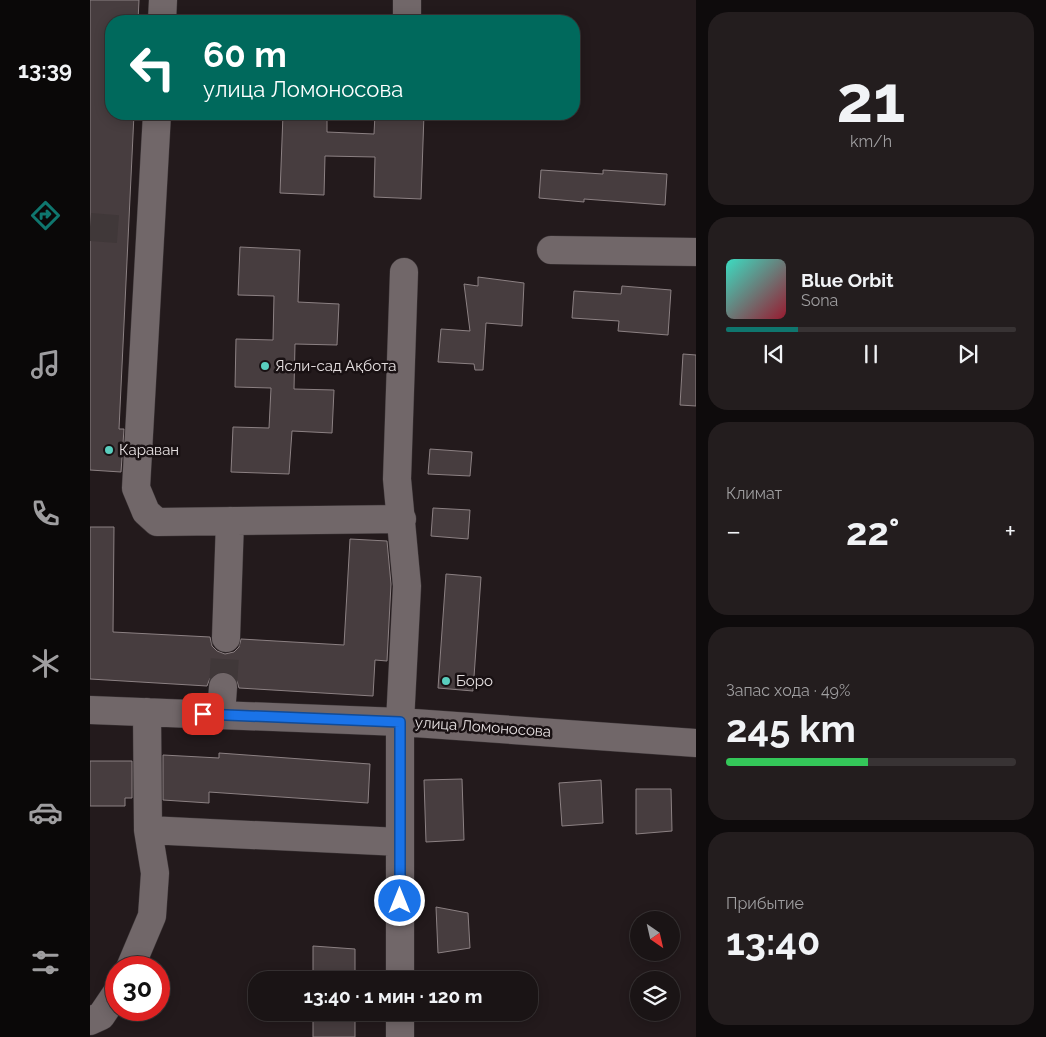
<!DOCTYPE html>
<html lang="ru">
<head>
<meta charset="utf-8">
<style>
	body { margin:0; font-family:Raleway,sans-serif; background:#231d1e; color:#f1f3f6; height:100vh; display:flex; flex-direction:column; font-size:19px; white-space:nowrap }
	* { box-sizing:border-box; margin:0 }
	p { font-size:16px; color:#9f9ea0 }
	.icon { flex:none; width:28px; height:28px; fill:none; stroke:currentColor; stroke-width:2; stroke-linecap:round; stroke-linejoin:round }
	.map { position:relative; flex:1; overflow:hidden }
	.side { display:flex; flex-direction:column; gap:12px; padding:12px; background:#0e0b0c; width:350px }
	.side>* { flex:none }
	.guide { position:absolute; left:15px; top:15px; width:475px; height:105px; border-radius:20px; box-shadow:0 2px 12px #0003,0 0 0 1px #383334; background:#00695c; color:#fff; overflow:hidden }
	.needle { width:32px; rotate:146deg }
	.buttons { position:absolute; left:540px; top:911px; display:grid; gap:10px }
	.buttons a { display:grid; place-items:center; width:50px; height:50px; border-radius:50%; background:#1a1415; box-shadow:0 2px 12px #0003,0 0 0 1px #383334; font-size:25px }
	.speed { position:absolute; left:15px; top:956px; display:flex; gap:10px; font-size:25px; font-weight:700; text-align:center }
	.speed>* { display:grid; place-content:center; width:65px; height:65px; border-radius:50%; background:#1a1415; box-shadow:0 2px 12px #0003,0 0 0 1px #383334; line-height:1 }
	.speed .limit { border:8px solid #d22; background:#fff; color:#111 }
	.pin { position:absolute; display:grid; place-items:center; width:42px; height:42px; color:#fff; margin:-21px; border-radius:10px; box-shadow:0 2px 8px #0006 }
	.me { position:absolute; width:55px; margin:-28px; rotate:0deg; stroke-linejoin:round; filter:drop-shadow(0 0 4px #0008) }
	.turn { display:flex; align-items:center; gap:18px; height:105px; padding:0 15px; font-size:22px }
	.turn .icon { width:65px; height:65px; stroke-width:2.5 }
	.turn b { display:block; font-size:35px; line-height:42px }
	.big { font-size:38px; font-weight:700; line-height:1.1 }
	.side .widget { flex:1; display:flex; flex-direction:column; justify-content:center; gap:8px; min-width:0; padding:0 18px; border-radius:20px; background:#231d1e }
	.side .dial { align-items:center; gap:0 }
	.dial b { font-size:65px; line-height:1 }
	.song { display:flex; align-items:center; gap:15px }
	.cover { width:60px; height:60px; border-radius:8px; background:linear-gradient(135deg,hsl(170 70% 55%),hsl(350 70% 35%)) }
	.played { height:5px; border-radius:2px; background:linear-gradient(90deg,#0f766e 25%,#383334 25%) }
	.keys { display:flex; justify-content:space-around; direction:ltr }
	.heat { display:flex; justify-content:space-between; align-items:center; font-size:28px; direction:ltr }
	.charge { height:8px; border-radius:4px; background:linear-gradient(90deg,#34c759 49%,#383334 0) }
	.trip { position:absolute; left:158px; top:971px; width:290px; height:50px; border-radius:20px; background:#1a1415; box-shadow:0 2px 12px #0003,0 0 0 1px #383334; font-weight:700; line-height:50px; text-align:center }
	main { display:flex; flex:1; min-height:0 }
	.dock { display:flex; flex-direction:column; width:90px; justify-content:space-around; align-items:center; background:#0a0808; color:#9f9ea0 }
	.dock .icon { width:35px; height:35px }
	.dock .selected { color:#0f766e }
	.dock b { font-size:22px; color:#f1f3f6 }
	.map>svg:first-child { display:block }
	.building { fill:#473d3f; stroke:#8c8183 }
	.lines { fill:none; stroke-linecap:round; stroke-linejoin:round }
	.minor-tunnel { stroke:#403839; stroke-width:28; stroke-dasharray:28 14; stroke-linecap:butt }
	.minor-casing { stroke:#3c3537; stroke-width:29 }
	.minor { stroke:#716769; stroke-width:28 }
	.route-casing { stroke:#114b97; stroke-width:12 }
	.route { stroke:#1a73e8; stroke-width:9 }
	.poi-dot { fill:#59cebe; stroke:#191113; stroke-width:2 }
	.labels { text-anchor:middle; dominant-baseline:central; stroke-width:5; stroke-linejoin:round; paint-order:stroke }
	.poi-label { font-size:15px; fill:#e5dfe0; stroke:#191113; text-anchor:start }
	.street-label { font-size:15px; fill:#e5dfe0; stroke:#191113 }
</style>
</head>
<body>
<main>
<nav class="dock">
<b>13:39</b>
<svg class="icon selected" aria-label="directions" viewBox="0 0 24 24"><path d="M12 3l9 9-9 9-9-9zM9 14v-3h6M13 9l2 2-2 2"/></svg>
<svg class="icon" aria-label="music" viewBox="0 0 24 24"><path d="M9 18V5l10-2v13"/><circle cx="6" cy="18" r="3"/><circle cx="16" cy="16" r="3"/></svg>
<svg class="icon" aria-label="phone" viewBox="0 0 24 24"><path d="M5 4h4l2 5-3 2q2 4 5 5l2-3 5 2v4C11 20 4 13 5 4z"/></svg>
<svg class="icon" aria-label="climate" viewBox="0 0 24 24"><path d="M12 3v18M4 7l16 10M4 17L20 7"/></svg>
<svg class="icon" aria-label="car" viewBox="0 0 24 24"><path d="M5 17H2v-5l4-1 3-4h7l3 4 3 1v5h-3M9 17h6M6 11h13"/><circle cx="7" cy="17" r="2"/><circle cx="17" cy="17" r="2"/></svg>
<svg class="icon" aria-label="filters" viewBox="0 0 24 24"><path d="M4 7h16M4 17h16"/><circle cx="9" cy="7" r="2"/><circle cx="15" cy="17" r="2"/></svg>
</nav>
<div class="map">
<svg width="606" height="1037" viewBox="0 0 606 1037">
	<rect width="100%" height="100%" fill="#231a1c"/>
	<path class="building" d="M0,0H49L48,21H21V114H44L29,429H34L31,472L0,470Z
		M193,114H237V132L284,134L285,114H334L331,199L284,197L285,157L235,156L234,195L190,193Z
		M451,170L513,174V170L577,174L575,205L494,199V202L449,198Z
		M150,247L210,250L208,302L249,304L247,345L205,344L204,389L244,390L242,433L202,431L199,474L141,472L143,427L179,428L181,388L145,387L146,339L183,340L184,296L148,295Z
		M388,277L434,283L432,326L396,323L393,370H385L384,364L348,362L351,329L380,331L374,284L388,286Z
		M532,286L581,290L578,335L528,331L529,321L482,318L484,291L531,294Z
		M593,354L606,355V406L590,405Z
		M340,449L382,452L380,476L338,474Z
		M343,508L380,510L378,539L341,536Z
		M0,527H24L23,632L120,637L122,646L127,651L135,654L144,652L149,647L151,639L254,645L260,539L297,541L301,584L297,661L285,660L283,696L149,688L147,681L142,674L134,671L127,673L120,678L117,686L0,679Z
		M356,574L391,577L383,691L348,688Z
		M129,753L280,764L278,803L119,792V803L73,800V755L129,758Z
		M0,761H42V798H35V806H0Z
		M372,779L374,840L336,842L334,780Z
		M511,780L513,823L472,826L469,783Z
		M546,789H581L582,831L546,834Z
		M346,907L378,913L380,948L348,953Z
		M223,946L265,949V980H223Z
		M223,1012H265V1037H223Z"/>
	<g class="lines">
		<path class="minor-tunnel" d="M0,227L39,230
			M133,687L136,638"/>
		<g class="minor-casing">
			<path id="minor" d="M317,0V21
				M72,21L73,0
				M67,114L46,488L56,512L67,522L312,519
				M461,250L606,252
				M136,638L140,521
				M0,710L310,722L606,743
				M131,715L133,687
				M58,830L310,842
				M40,968L62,916L65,873L58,830L57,712
				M310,980V722L317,586L307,479L314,272
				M0,1021L11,1016L26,994
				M310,1037V1012"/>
		</g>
		<use href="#minor" class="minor"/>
	</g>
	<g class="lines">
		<g class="route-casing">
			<path id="route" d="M113,714L310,722V901"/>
		</g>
		<use href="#route" class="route"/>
	</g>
	<g class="poi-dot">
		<circle cx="175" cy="366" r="5"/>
		<circle cx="19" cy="450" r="5"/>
		<circle cx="356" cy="681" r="5"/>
	</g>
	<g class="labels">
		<g class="poi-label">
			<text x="185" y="366">Ясли-сад Ақбота</text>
			<text x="29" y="450">Караван</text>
			<text x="366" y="681">Боро</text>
		</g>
		<g class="street-label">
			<text transform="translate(393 727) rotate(4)">улица Ломоносова</text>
		</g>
	</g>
</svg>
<div class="buttons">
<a><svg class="needle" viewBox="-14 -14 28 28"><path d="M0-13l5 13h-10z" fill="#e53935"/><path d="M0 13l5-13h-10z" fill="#9f9ea0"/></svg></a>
<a><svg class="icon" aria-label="layers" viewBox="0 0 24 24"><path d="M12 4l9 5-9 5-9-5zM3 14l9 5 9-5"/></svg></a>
</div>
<div class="speed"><div class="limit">30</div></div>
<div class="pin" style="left:113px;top:714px;background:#d93025"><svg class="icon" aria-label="arrive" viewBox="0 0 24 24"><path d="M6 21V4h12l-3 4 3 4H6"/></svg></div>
<svg class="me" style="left:310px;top:901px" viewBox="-20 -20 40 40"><circle r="17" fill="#1a73e8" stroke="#fff" stroke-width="3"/><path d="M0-11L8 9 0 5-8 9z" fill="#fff"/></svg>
<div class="trip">13:40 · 1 мин · 120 m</div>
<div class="guide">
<div class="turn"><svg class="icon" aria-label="left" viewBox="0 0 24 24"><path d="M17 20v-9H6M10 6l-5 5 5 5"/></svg><div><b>60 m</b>улица Ломоносова</div></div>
</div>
</div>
<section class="side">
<div class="widget dial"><b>21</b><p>km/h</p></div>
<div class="widget">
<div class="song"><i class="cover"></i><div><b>Blue Orbit</b><p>Sona</p></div></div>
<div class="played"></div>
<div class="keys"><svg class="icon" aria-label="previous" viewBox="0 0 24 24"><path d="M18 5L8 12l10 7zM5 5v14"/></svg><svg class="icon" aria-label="pause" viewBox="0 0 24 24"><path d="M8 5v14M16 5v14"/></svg><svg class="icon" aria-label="next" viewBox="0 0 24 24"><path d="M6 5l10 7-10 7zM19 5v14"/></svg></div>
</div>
<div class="widget"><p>Климат</p>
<div class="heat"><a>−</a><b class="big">22°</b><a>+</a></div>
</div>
<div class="widget"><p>Запас хода · 49%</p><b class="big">245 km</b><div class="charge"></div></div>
<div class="widget"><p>Прибытие</p><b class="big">13:40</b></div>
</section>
</main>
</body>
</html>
